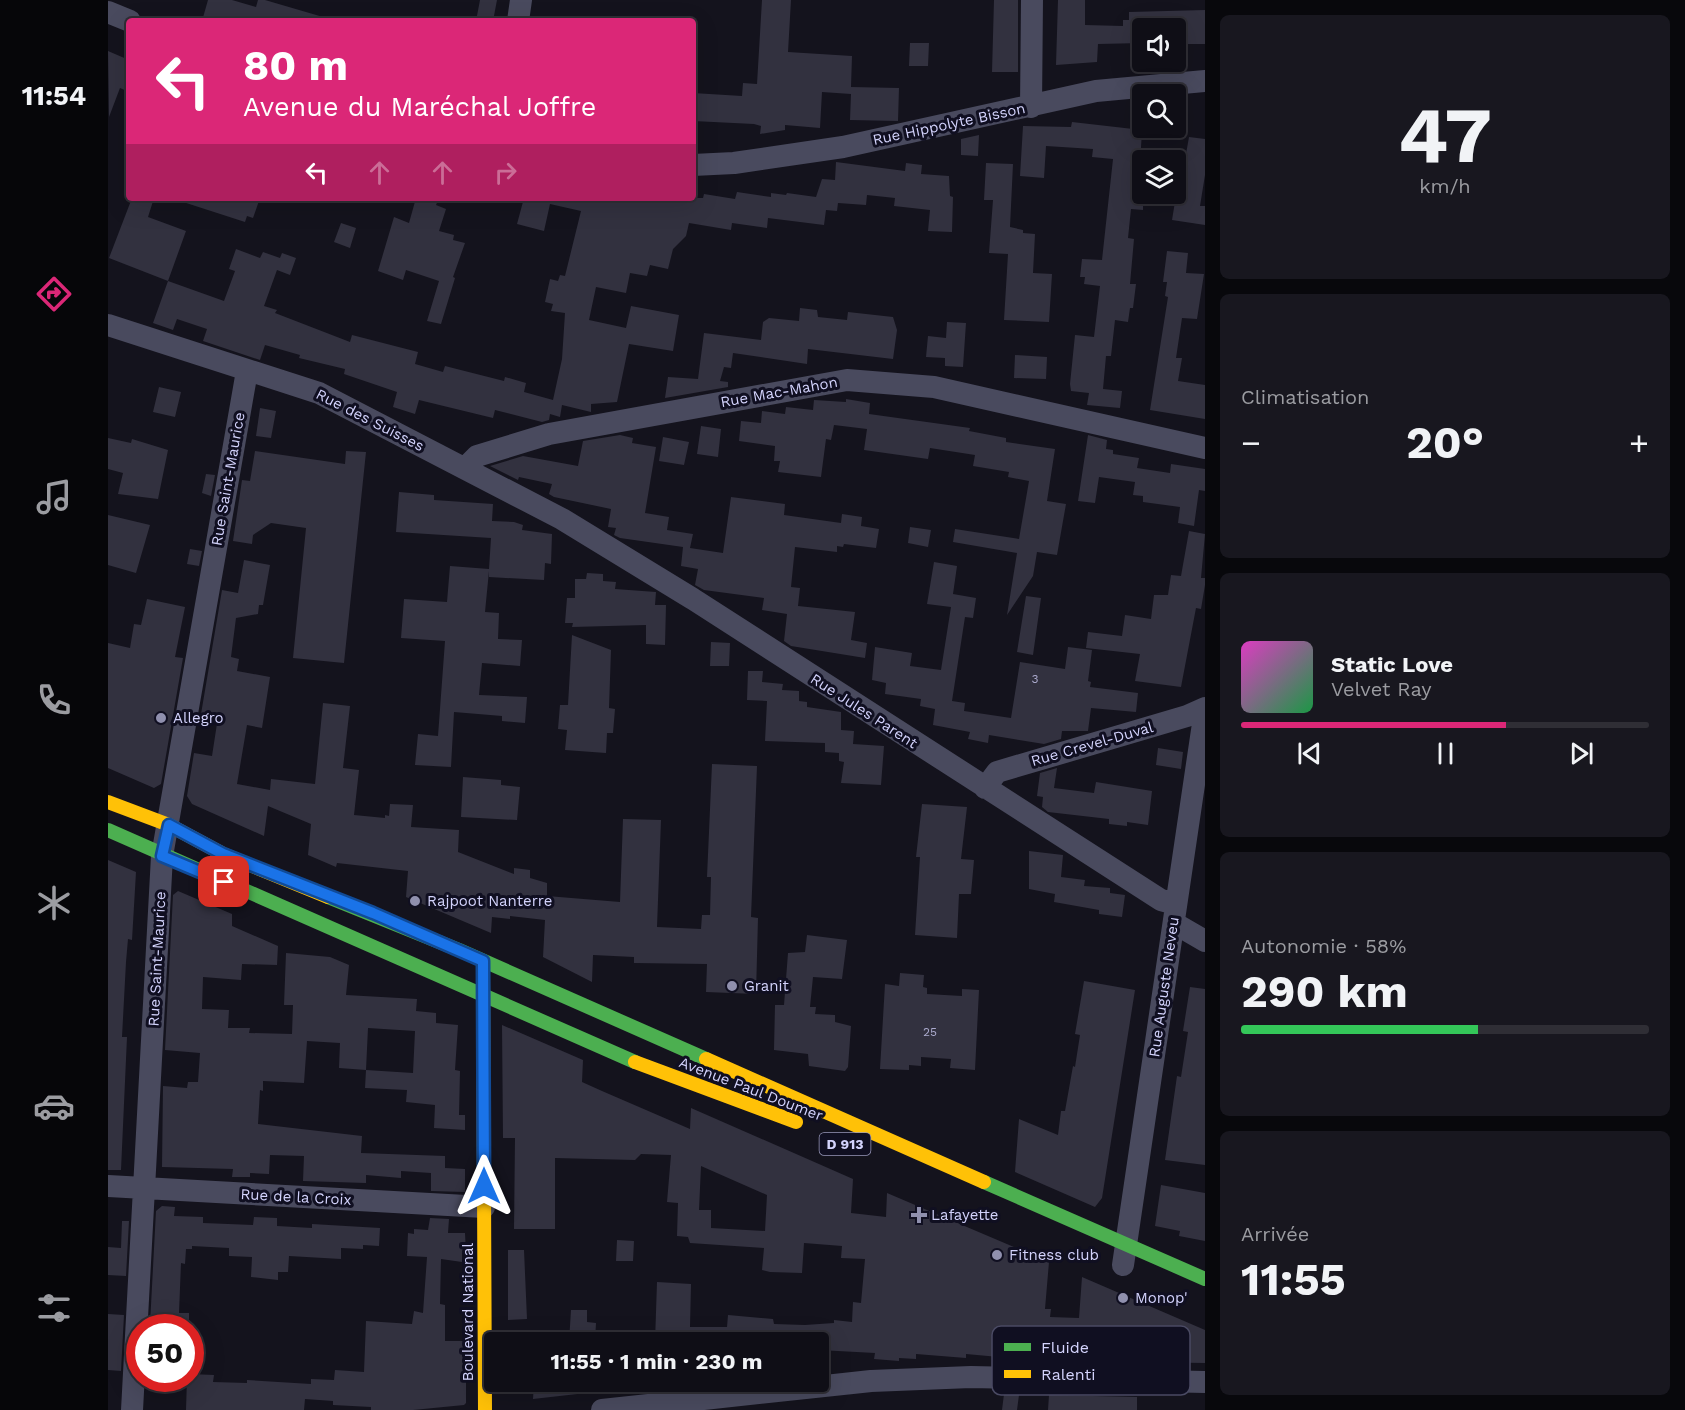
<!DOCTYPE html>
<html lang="fr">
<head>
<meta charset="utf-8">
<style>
	body { margin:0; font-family:"Work Sans",sans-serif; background:#18171f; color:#f1f3f6; height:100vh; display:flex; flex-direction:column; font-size:22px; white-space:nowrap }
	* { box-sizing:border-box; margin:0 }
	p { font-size:20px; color:#9b9ca1 }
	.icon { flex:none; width:33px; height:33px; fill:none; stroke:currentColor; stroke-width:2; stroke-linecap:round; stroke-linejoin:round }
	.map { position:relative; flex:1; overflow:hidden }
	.sheet { display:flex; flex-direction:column; gap:15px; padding:15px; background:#08080c; width:480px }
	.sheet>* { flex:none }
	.guide { position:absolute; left:18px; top:18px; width:570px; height:183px; border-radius:6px; box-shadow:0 6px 24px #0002,0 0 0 2px #2f2e35; background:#db2777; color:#fff; overflow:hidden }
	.tools { position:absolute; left:1024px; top:18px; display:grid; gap:12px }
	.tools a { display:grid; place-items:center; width:54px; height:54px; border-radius:6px; background:#0f0e16; box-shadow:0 6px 24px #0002,0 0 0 2px #2f2e35; font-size:30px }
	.speed { position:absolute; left:18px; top:1314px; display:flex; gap:12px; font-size:30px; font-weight:700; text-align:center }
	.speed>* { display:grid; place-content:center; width:78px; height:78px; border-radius:50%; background:#0f0e16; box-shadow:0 6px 24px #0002,0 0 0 2px #2f2e35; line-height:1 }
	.speed .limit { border:9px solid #d22; background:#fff; color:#111 }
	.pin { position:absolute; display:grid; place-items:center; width:51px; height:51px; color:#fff; margin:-26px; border-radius:12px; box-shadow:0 3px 9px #0006 }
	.me { position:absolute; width:66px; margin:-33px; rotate:0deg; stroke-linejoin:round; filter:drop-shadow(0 0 4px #0008) }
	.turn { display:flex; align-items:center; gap:21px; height:126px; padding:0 18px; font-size:27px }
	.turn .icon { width:78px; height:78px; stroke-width:2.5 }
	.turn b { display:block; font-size:42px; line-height:51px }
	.lanes { display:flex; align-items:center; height:57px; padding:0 18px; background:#0003; justify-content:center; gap:30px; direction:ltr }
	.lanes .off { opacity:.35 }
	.big { font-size:45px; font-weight:700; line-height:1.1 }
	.sheet .card { flex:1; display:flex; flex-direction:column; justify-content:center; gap:9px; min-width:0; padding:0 21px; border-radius:9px; background:#18171f }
	.sheet .dial { align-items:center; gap:0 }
	.dial b { font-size:78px; line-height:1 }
	.song { display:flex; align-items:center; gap:18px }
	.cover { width:72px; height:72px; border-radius:9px; background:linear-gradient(135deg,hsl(310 70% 55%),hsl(140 70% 35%)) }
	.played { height:6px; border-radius:3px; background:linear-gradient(90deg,#db2777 65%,#2f2e35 65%) }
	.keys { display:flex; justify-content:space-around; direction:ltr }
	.heat { display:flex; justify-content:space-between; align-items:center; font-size:33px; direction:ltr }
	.charge { height:9px; border-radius:4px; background:linear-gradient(90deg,#34c759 58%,#2f2e35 0) }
	.trip { position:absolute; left:376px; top:1332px; width:345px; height:60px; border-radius:6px; background:#0f0e16; box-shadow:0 6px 24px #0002,0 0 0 2px #2f2e35; font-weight:700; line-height:60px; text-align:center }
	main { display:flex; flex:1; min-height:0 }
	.dock { display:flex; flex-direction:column; width:108px; justify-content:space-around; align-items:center; background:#060609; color:#9b9ca1 }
	.dock .icon { width:42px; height:42px }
	.dock .selected { color:#db2777 }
	.dock b { font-size:27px; color:#f1f3f6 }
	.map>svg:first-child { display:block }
	.building { fill:#32313f; fill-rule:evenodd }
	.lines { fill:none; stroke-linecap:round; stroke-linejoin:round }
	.street { stroke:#494a5e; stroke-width:22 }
	.fast { stroke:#4caf50; stroke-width:14 }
	.slow { stroke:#ffc107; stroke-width:14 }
	.route-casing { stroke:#114b97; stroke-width:15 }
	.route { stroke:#1a73e8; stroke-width:10 }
	.poi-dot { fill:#9090ae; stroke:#100f21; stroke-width:2 }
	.labels { text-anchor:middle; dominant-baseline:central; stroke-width:6; stroke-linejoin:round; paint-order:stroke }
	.number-label { font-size:12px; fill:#abaacd }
	.shield { fill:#100f21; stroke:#9898ba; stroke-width:1.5 }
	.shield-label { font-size:14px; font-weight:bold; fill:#d3d3fc }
	.street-label { font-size:15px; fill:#d3d3fc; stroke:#100f21 }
	.poi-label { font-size:15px; fill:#d3d3fc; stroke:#100f21; text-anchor:start }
	.key { fill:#100f21; stroke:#4a4a63; stroke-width:1.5 }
	.key-label { font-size:16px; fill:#d3d3fc }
</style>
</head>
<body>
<main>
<nav class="dock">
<b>11:54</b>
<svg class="icon selected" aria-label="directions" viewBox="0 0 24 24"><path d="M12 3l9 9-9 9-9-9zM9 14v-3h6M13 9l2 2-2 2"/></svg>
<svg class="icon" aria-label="music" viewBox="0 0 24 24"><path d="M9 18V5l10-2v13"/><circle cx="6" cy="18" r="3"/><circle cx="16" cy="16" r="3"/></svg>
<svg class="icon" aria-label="phone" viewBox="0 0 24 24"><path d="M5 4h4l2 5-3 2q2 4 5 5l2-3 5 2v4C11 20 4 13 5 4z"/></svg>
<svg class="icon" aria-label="climate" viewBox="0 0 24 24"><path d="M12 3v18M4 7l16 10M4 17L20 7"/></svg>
<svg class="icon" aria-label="car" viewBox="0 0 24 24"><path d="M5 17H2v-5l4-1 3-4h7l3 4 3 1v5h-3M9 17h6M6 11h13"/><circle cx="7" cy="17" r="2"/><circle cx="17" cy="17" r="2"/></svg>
<svg class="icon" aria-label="filters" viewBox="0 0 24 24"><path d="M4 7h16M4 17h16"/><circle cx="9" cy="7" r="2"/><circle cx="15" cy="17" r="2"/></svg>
</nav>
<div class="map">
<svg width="1097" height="1410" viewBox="0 0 1097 1410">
	<rect width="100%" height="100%" fill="#14131d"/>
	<path class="building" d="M100,0H124L148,7L150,0H157L215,17L214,21H94Z
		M372,0H389L385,21H368Z
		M654,0H683L680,52L744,56L743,87L791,88L790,121L742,120L743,94L714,92L712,128L677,125V130L652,134L653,126L646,124L585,121V93L634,96L635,83L649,84Z
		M886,0H910V72H884Z
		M950,0H977V25L1015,26V20H1021V12L1097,10V44H1068V28H1035V43L990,44L989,62L948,65Z
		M802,43H821L820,66H801Z
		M0,51L21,60V92L12,88L1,117Z
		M964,122L1034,130L1032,165H1035V210L1023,209L1020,238L1026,239L1022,284H1028L1025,308H1022L1020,322L1007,320L1003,356H998L995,389L1014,391L1012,408L979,405L981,393L963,391L962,384L967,335L986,337L992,286L976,284L977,277H972L974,259L994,260L1005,159L984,157L985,149L938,146L936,178L912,176L915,126L963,127Z
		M871,135L870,156L853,155V139Z
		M1081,137L1097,139V175L1092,206H1097V225L1064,220L1075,153L1078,154Z
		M728,162L797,171L798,163L814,165L813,174L841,176L842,196L845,197L844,232L820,231L822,210L786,206L787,198L759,195L758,205L730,203L729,211L718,210L716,225L660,218L659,228L624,223L623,230L581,223L578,236L565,249L560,269L542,265L539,276L522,273L518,293L488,287L481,320L518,328L523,306L571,315L565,351L521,344L509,402L483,404V412L454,405L452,417L442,414L441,420L434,422L387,410L385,418L311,400L307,414L285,407L289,392L236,374L237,369L191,358L192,355L157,345L152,360L95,341L99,329L69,319L65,330L45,323L60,281L1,258L24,198H46L40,217L78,231L60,281L116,301L127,271L121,269L128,249L152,258L155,252L172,258L174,253L188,258L182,275L169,270L156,306L169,310L167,313L242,342L244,335L310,352L307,364L335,372L337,366L396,381L397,377L418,383L416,392L445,400L454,359L457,313L443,311L445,304L437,302L442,279L450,281L452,275L457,276L473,211L442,204L436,231L409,224L416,198H595L596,194L627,199L629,192L663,197V193L678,195L679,193L708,197L714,179L727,180Z
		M878,163L905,164L902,227L915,230V233L927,234L925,273L944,274L941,322L896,320L900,254L881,253L885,200H876Z
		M72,198H152L145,218L139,216L137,222L72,201Z
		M308,198H331L328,205L338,209L331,231L346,235L345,240L357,243L345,277L347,278L333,324L319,321L331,281L298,270L295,280L270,271L286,217L301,223Z
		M233,223L248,228L242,248L226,242Z
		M1059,251L1080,253L1078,273L1096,274L1089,319L1074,318L1068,358H1074L1070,381L1097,385V419L1042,410L1060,297L1057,296L1059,282H1055Z
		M692,308L709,310L710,317L739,320L740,312L785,317L789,330L785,359L700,349L699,364L625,353L623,368L616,367L612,381L620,382V387L557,398L560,377L590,379L596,333L653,340L655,322L661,318L691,321Z
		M839,322L858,323L855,367L837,366V358L818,357L820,336L838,338Z
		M907,355L939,357L938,379L906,378Z
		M51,387L73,392L67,417L45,412Z
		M738,399L762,403L761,414L862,428L861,431L898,438V442L947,449L939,501L958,504L949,555L929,552L925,576L899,615L909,553L845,542L847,529L911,539L921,481L900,477L901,472L865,466L867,455L822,448L820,459L756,450L759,429L726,425L723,440L718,439L713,477L670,472L672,461H666L667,446L631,441L633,421L653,423L654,411L677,414L678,407L705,410L706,400L738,402Z
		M152,408L168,411L163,438L148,436Z
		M593,426L613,429L610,457L589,454Z
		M512,435L525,438L524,443L548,447L537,513L561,517L559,530L585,534L582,548L615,553L623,497L677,504L676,515L733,523L734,514L754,517L753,526L771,529L768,548L736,544L735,547L729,546V552L687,547L683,587L692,588L690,606L747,612L743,640L759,643L757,658L683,646L676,641L679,614L654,610L656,598L596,590L587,585L590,569L573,566L575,547L512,538L506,535L508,528L500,527L503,509L446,497L441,494L444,484L411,477L410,480L382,466L415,456L470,466L475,441Z
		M980,435L999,440L998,449L1005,450V454L1031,458L1029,468L1062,473L1063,464L1097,469V491L1091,490L1086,526L1070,523L1072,507L1035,502V496L1025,495L1027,482L991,477L987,503L970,501Z
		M555,437L581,442L576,465L551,461Z
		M0,438L23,443L24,439L60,450L50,499L10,494L15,473L0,469Z
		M147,451L237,464L238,451L258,452L236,663L185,658L198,528L163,523L145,535L144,544L125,541L134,480L142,481Z
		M98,474L107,475L103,496L94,493Z
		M291,492L326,495V500L385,504L384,521L406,522L415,525L414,530L444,534L443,564L437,563L436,580L381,577V571L377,612L391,613L390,639L414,640L412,666L374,663L371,695L419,697L417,723L394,721V716L346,712L343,767L307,765L310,734L330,736L337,641L293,638L296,599L339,602L342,566L381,569L383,538L288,532Z
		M0,515L42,525L28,573L0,565Z
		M802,527L823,530L820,547L800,543Z
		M1081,531L1097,534L1093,578H1097V585L1093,609L1088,608L1073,687L1027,681L1032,654L978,648L980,632L1014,636L1017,615L1043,619L1046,595H1060L1063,575L1073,576Z
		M82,549L94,551L91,566L79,564Z
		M136,560L162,565L155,605H151L150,614L128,618L123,657L131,659L129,671L162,677L154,728L139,725L129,784L162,790L163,779L207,784L215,703L242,706L235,768L251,770L246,815L277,818V815L281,816L282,804L305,805L303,827L351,830L350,852L406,874V868L422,870V878L439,883V896L512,902L515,819L553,820L549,927L593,929L594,915H602L603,877H599L604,764L649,766L643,917L650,918L648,994L598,992L599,964L526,963V957L485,955L484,982L435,957L437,920L402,916V919L384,917L383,933L298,897L300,871L229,863L228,867L200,855L203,824L160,806L156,836L84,804L79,796L86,753L104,756L110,717L93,714L114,590L130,593Z
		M826,562L849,566L845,594L868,598L865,618L857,617L844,701L857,703L856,711L903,718L912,662L957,669L960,647L984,650L980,681L983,682L982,687L1030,693L1028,712L983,708L980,731H954L953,739L936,744L881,735L880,743L860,739L862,732L825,725L827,709L812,706L813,699L777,694L778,683L764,680L767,647L804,653L802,666L833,670L843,607L819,604Z
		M479,573L495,574V581L508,582L507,589L548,592L547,605H558L557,645L538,644V625L464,627L465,623H457L459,598H467V579H478Z
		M918,596L933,598L925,655L909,652Z
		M39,599L77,607L67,657L75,658L53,784L46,788L0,768V643L22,648L26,624L33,625Z
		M464,635L503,650L501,708L507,709L505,733H499L498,753L457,750L459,730L450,729L452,705H460Z
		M603,642L622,643L621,666H602Z
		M640,671H655L654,682L675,684L674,690L691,691V701L699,702V707L733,712V730L746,731L745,744L776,746L773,785L733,783L736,762L731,761V753L717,752V743L657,741L659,701L639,700Z
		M1050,748L1075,752L1073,769L1048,765Z
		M949,768L946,788L986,793L988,782L1044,791L1040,825L1019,822V826L1001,824V819L940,812L934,807L935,797L929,796L932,773Z
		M355,777L393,780V785L412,787L409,820L353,817Z
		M814,804L859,807L853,859L866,860L863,894H851L849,938L807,935L812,857H808Z
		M921,851L955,855L953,877L977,880L976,886L1002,888V893L1017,895L1014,917L991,914V910L946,902L947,894L921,889Z
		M0,860L28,872L24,940L20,939L18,962L14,1037H19L13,1170H0Z
		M70,891L124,914V926L170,946L169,965L134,964L133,980L95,977L94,1009L121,1010L120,1028H142L141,1033L184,1034L185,1005H176L178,953L222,957L241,965L238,995L309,999L308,1011L328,1013V1023L350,1025L347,1070L352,1071L351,1115H357V1130L326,1128L327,1105L298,1102L299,1090L257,1088L258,1070L305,1073L307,1031L260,1028L258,1070L231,1068L232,1043L199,1041L196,1083L155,1081V1091L152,1090L150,1124L254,1136L253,1153L337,1156V1168L357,1169V1192L323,1191V1173L293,1171V1178L258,1175V1183L195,1181L196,1156L162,1155L161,1174L142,1173V1177H124L125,1169L54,1167L55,1086L79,1088L80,1082H90L92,1053L57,1050L65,895Z
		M699,935L739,940L734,979L705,977L702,1007H708L707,1014L727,1015V1022L743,1026L740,1067L737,1071L701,1066L700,1054L666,1050L667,1005H676L680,953L697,952Z
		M792,973L816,975L815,987L819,988V994L854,996V989L871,990L867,1070L842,1068L843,1059L813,1057V1066L801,1065V1070L772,1069L777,984L791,986Z
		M976,981L1027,990L994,1198L987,1207L907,1172L911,1119L950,1135L953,1111H957L965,1066L967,1067L972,1035L967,1034Z
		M1082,987L1097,989V1165L1057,1160L1069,1076L1073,1077L1080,1032L1075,1031Z
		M394,1025L475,1060L474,1082L494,1091L582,1129L583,1108L745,1179L743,1213L778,1217L779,1193L941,1262L937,1309H943L942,1317L971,1318L974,1277L1097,1330V1363L963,1361V1355L926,1353L925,1360L858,1354V1358L808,1354V1359L791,1358V1361L766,1359L767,1353L711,1350L712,1342H547L549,1282L583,1284L582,1327H619L620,1315L665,1319L666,1324L697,1325L726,1323V1320L744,1322L745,1302L753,1303L757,1259L733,1258L734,1246L696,1243L694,1273L662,1272L654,1270L656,1248L582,1243L580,1237L569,1236L570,1203L559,1202L563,1155L533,1154L527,1160L447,1158V1229H406L407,1138H395ZM593,1166L659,1195L657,1231L603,1228V1210H591Z
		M1053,1185L1097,1193V1241L1071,1236L1072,1231L1047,1226Z
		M54,1206L67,1207L66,1216L95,1217V1223L145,1225L146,1217L169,1218V1226L204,1228V1224L272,1228L271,1246L255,1245V1249L233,1248V1259L181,1256L180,1272H170V1280L143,1277L144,1257L121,1256V1248L84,1246V1249H78L77,1264L73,1263L71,1313H81V1328L42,1324L48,1211Z
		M322,1218L341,1219L340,1233H357L358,1253H354V1262L333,1259L332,1304L337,1305V1341H358V1403L356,1405L305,1410H263V1407L225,1405V1401L197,1399L196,1410H78L79,1378H82V1374L106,1375L105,1382L139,1383V1380L203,1384V1379L226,1380L227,1370L256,1372L258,1321L304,1324L306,1311L315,1313L319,1257L299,1256L300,1233L306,1234V1229L320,1230Z
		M14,1221H21L18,1276L0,1275V1247L13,1248Z
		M509,1240L526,1241L525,1261H508Z
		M400,1250H416L419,1319L400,1320Z
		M463,1310H479V1322L488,1323L487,1342H461Z
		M0,1314L16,1315L13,1371L0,1370Z
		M426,1382H486L487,1392L425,1399Z
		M896,1394L911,1395L909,1410H894Z
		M941,1395L1029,1397V1410H940Z"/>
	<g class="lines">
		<path class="street" d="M0,12L22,21
			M410,21L413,0
			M923,107L924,0
			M585,165L626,163L735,147L988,91L1097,81
			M0,325L211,393L454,519L585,599L1053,900L1068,904
			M357,468L369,456L441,434L739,380L826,387L1097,448
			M877,788L889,772L1079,716L1097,708
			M1066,923L1097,941
			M0,1186L376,1207
			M1015,1265L1097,710
			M24,1410L54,856L139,371
			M494,1410L763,1381L863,1377L1097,1382"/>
		<path class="fast" d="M0,830L527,1062
			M220,897L351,950L598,1059
			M876,1182L1097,1279"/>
		<path class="slow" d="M0,802L61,825L115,854L220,897
			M375,969L377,1410
			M598,1059L876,1182
			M527,1062L688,1122"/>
	</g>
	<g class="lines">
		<g class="route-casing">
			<path id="route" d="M116,882L54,856L61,825L115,854L265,913L375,961L376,1186"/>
		</g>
		<use href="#route" class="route"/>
	</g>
	<g class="poi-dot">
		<circle cx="53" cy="718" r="6"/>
		<circle cx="307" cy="901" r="6"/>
		<circle cx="624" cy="986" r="6"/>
		<path d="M808 1206h6v6h6v6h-6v6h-6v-6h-6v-6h6z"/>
		<circle cx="889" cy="1255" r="6"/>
		<circle cx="1015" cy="1298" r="6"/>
	</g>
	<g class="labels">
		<g class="number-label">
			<text x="927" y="679">3</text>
			<text x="822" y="1032">25</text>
		</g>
		<rect class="shield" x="711.5" y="1133" width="51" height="22" rx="4.5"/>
		<g class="shield-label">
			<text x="737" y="1144">D 913</text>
		</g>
		<g class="street-label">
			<text transform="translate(841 124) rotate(-12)">Rue Hippolyte Bisson</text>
			<text transform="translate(671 392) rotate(-10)">Rue Mac-Mahon</text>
			<text transform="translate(262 420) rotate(27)">Rue des Suisses</text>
			<text transform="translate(120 479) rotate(-80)">Rue Saint-Maurice</text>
			<text transform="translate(756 711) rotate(33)">Rue Jules Parent</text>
			<text transform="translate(984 744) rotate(-16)">Rue Crevel-Duval</text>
			<text transform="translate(49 959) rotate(-87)">Rue Saint-Maurice</text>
			<text transform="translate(1056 987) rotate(-82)">Rue Auguste Neveu</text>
			<text transform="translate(643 1089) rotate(21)">Avenue Paul Doumer</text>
			<text transform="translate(188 1197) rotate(3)">Rue de la Croix</text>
			<text transform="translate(360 1312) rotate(-90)">Boulevard National</text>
		</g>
		<g class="poi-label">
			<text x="65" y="718">Allegro</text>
			<text x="319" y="901">Rajpoot Nanterre</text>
			<text x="636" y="986">Granit</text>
			<text x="823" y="1215">Lafayette</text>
			<text x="901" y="1255">Fitness club</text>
			<text x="1027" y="1298">Monop'</text>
		</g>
	</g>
	<rect x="884" y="1326" width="198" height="69" rx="9" class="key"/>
	<rect x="896" y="1343" width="27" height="8" fill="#4caf50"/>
	<rect x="896" y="1370" width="27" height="8" fill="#ffc107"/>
	<g class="key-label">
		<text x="933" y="1353">Fluide</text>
		<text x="933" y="1380">Ralenti</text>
	</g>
</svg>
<div class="tools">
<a><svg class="icon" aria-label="sound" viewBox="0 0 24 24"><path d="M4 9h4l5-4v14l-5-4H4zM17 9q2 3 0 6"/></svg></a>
<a><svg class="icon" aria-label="search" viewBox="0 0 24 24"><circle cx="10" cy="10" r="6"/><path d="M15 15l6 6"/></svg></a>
<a><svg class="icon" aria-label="layers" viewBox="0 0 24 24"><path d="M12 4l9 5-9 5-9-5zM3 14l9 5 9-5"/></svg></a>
</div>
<div class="speed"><div class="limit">50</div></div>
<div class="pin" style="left:116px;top:882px;background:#d93025"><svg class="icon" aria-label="arrive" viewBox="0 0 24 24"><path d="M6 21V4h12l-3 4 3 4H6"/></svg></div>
<svg class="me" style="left:376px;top:1186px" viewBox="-20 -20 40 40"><path d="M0-17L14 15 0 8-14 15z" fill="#1a73e8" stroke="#fff" stroke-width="4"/></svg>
<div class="trip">11:55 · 1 min · 230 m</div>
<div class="guide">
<div class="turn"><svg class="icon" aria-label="left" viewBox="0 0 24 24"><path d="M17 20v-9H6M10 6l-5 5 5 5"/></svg><div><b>80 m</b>Avenue du Maréchal Joffre</div></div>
<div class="lanes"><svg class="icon" aria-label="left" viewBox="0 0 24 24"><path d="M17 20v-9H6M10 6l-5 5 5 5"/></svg><svg class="icon off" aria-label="ahead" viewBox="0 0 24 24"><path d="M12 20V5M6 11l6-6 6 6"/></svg><svg class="icon off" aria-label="ahead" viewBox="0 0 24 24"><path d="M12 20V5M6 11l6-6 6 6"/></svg><svg class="icon off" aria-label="right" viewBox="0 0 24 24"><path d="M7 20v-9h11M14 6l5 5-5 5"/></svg></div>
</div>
</div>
<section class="sheet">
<div class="card dial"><b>47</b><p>km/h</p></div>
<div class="card"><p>Climatisation</p>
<div class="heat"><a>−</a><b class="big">20°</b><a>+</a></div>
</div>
<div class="card">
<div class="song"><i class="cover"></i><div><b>Static Love</b><p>Velvet Ray</p></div></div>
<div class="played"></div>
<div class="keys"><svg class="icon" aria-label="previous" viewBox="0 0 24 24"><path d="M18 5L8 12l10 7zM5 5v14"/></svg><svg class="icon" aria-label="pause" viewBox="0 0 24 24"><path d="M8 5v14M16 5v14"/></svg><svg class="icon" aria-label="next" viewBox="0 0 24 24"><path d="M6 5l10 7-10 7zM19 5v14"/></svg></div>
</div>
<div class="card"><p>Autonomie · 58%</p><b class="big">290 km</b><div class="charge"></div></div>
<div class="card"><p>Arrivée</p><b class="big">11:55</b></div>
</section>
</main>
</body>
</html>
